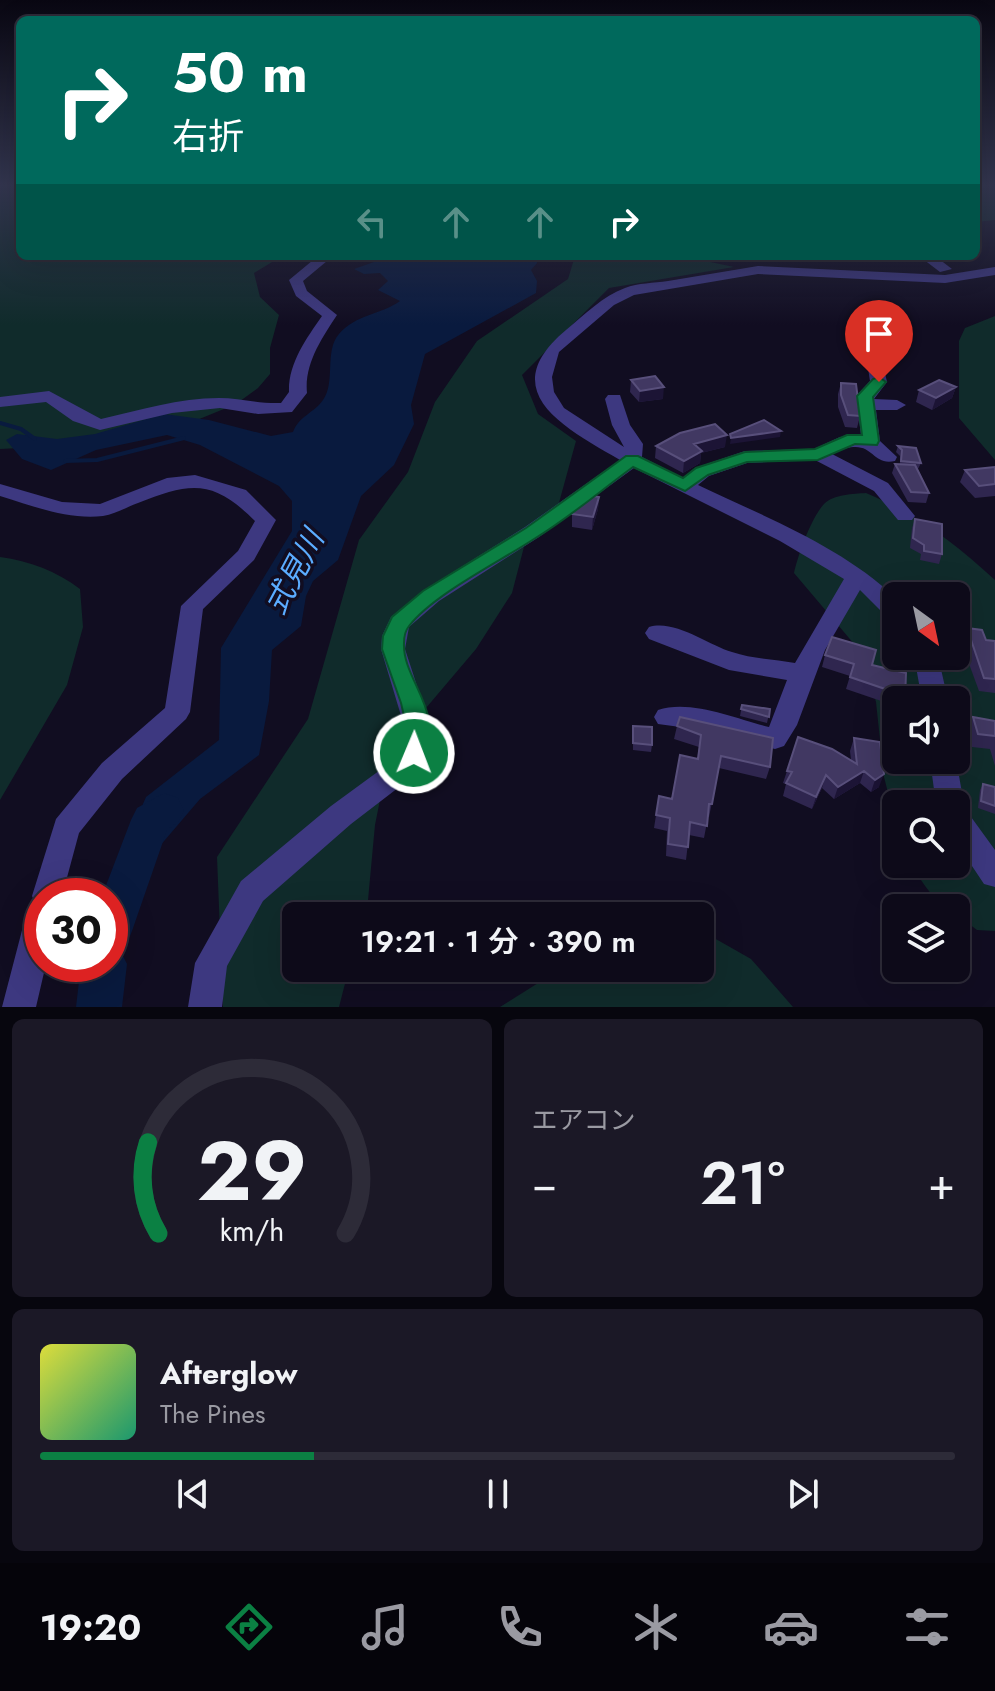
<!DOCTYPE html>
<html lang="ja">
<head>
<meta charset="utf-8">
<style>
	body { margin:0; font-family:Jost,"Noto Sans JP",sans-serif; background:#1b1826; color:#f1f3f6; height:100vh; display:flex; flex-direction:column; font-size:30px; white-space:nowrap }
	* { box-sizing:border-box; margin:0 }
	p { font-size:26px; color:#9a9aa2 }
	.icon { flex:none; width:44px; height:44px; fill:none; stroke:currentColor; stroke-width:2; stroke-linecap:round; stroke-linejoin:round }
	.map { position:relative; height:1007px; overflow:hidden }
	.details { display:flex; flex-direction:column; gap:12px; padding:12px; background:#07060e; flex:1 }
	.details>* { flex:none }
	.banner { position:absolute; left:16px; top:16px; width:964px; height:244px; border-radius:12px; box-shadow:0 8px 32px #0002,0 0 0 2px #2d2b38; background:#00695c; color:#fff; overflow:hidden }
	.needle { width:52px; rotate:147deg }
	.tools { position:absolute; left:882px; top:582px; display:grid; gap:16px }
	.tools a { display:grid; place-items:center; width:88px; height:88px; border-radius:12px; background:#0d0a19; box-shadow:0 8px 32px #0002,0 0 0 2px #2d2b38; font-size:40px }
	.speed { position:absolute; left:24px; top:878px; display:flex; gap:16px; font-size:40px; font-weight:700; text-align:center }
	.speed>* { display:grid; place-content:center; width:104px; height:104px; border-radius:50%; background:#0d0a19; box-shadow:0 8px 32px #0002,0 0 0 2px #2d2b38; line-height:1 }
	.speed .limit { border:12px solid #d22; background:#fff; color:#111 }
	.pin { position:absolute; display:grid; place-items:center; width:68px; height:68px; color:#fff; margin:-82px -34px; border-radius:50% 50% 50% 0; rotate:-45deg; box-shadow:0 0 8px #0007 }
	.pin .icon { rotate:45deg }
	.me { position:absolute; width:88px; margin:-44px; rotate:1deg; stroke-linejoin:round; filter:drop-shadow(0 0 6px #0008) }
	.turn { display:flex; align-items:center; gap:28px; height:168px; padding:0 24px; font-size:36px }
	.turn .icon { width:104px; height:104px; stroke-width:2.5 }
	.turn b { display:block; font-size:56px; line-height:68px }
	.lanes { display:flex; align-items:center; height:76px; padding:0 24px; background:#0003; justify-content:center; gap:40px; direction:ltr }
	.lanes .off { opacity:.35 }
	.big { font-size:60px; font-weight:600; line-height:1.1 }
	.details .tile { flex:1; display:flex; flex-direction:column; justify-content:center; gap:12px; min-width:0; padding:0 28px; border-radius:12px; background:#1b1826 }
	.details .dial { align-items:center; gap:0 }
	.dial svg { height:208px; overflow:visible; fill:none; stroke:#2d2b38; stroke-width:7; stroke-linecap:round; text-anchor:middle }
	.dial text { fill:#f1f3f6; stroke:none }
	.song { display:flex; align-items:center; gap:24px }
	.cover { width:96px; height:96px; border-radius:12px; background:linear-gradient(135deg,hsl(60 70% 55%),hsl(160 70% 35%)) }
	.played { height:8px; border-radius:4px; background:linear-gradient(90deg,#0b8043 30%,#2d2b38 30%) }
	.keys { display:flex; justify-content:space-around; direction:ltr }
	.heat { display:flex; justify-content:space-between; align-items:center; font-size:44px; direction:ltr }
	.details .tiles { flex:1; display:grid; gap:12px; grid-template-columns:1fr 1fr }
	.tile:last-child { grid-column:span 2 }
	.trip { position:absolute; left:282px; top:902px; width:432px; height:80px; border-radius:12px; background:#0d0a19; box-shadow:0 8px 32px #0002,0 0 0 2px #2d2b38; font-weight:600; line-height:80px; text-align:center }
	.tab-bar { display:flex; height:128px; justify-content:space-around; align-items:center; background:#05040a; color:#9a9aa2 }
	.tab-bar .icon { width:56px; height:56px }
	.tab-bar .selected { color:#0b8043 }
	.tab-bar b { font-size:36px; color:#f1f3f6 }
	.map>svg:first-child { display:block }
	.green { fill:#102b2b; fill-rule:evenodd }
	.water { fill:#091a3e }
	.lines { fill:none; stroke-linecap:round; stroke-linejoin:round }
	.stream { stroke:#091a3e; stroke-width:4 }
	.river { fill:#091a3e; fill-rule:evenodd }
	.minor { fill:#3d3880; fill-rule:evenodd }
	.wall { fill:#2f264f }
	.shaded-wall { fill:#1c1435 }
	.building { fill:#413862; stroke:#584f7b; stroke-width:2 }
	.route { fill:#0b8043; stroke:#07532c; stroke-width:2 }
	.labels { text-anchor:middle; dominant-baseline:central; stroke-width:7; stroke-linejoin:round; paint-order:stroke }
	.water-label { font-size:30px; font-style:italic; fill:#5bacff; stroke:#110d21 }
</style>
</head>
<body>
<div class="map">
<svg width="995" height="1007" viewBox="0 0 995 1007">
	<rect width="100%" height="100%" fill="#110d21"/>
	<path class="green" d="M0,184H20V256H282L254,273L260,297L279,315L270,348V374L258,388L236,404L175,429L114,443L0,449Z
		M976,184H995V220L976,222Z
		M575,256H682L734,267L609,288L522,375L538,414L576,441L557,510L525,543L512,593L476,649L426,708L388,760L375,825L368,900L364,916H296V968H349L339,1007H223L217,857L308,719L359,540L408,472L435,402L477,341L568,279Z
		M995,316V460L959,418V341L965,328Z
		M866,493C916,514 955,543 995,580V931L977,930L956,914V908C936,908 921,879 910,864H956V804H896V824L884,777L876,702L860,651L794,573C798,555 811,518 824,504C834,494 853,494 866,493ZM896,596H956V656H896ZM896,700H956V760H896Z
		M0,557C30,561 56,571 80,589L83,627L67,685L0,800Z
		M700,930L751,959L793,1007H500L562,968H700Z"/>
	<path class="water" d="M402,256H537V263L531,270L537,281L536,293L425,354L411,405L414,424L394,465L361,496L338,560L313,581L306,596L301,626L272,650L269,701L259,755L200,799L159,847L130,834L146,797L219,740L221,648L292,531V501L279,486L200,445L167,435L96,450L51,470L22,459L6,440L17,434L57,439L95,434L164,414L209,420L271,436L293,432C299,416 314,413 323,400C336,382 324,351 339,334C356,314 381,315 400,301L378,290L388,281L380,273L364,274L354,269L374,262L406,261Z"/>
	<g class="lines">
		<path class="stream" d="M0,423L21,429L35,439
			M65,461L97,460L184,438"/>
		<path class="river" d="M164,793L178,798L184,810L178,822L167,830L132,931L126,946L119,948L127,964L122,1007H76L81,964H110V896H102L131,820L137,808Z"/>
		<path class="minor" d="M318,256H333L303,281L307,291L337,315C322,338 304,364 307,393L292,412L258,414L220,408L172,413L100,430L73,421L46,402L0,407V397L49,391L101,419C140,410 179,398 219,398C239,398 260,404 281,403L289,392C288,364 306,339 322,316L296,296L289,280Z
			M919,256H935L952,269L940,272Z
			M758,266L945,275L995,267V275L945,283L758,274L634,295L614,305L559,352L552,377L554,392L564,408L624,447L612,425L605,399L608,395H620L630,425L643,444L642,457L683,478L695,468L745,451L814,449L840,437L861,435L856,396L870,381L865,349L873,344L879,346L887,382L874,399L897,400L906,405L897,410H876L880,441L897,457L895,461C868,467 875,433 832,454L888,483L915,516L912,520H898L874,491L815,460L747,463L709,476L698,485C765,517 841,546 896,598V620L888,618L860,590L825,650L797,725L784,746L775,749L695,729L658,724L654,717L658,710C691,699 736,719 769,727L787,680L729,670L649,639L645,633L649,627C675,619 708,645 732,652C752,659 774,659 795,663L844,579L780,541L634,468L539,537L439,601L409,627L405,649L431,729L427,753L407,781L351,824L263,901L227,966L222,1007H188L195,963L241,881L331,806L387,765L401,749L405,729L381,649L382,636L391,617L423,591L525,527L620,460C567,429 492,392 566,330C584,315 603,296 625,288C638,283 654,283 668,281C698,276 728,271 758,266Z
			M195,475L246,490L276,520L254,560L203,609L190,712L186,719L122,779L79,833L62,896H42V964H46L36,1007H2L26,915L35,903L32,896L56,819L102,763L165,708L181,606L238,551L255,521C213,479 191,482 138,503C127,507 115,514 103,516C68,520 33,506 0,496V484L62,502L100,504L167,478Z
			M914,656H938L948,700H922Z
			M930,760L956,759L964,804L962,809L966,810L995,850V887L984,884L956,842V804H936Z"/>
	</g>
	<path class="wall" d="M631,380L663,399L639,402L630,392Z
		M841,383L860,416L857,428L845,427L838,407V394Z
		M956,387L952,398L932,410L916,402L919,390Z
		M656,446L725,447L701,453L700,463L683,473L655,458Z
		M898,446L921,463L918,469L929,493L926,503L908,502L892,473L895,464H900V456L896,452Z
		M995,467V496L975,498L960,482L965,470Z
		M599,497L598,509L592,530L572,527V514Z
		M915,519L942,554L939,564L920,560L921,554L910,548L912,528Z
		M967,628L986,640L995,641V693L979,691L961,642Z
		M825,655L906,673L896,700V752L881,748L887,703L846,689L850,676L822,667Z
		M742,705L770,709L767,723L740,716Z
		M680,717L770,767L766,779L719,768L709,817H708L704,838L689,835L686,860L666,856L667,831L654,828L659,796L672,799L697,759L699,747L674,739L677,726Z
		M973,717L995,721V766L990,749L972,747L968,731Z
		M633,726L652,745L651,752L633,750Z
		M854,738L879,787L871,792L860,783L834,799L822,788L812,809L783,796L786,784L783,783L787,771L851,760L850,751Z
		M983,784L995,787V814L978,808L980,790Z"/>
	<path class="shaded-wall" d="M664,387L663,399L639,402L640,391Z
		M956,387L952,398L932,410L936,398Z
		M781,431L780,437L730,444L731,438Z
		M727,435L725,447L701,453L700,463L683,473L684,461L694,444Z
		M599,497L598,509L592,530L593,517Z
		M864,771L860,783L834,799L838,787Z
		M884,774L879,787L871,792L875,780Z
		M826,775L822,788L812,809L816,797Z"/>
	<path class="building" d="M655,376L664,387L640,391L631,380Z
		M939,380L956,387L936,398L919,390Z
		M841,383L856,384L860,416L848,415L841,395Z
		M764,420L781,431L731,438L730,434Z
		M715,424L727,435L694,444L702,451L684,461L656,446L680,433Z
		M898,446L916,448L921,463L901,461L902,450Z
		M895,464L915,465L929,493L911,492Z
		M995,467V484L979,486L965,470Z
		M587,495L599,497L593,517L572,514L577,501Z
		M915,519L942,524V554L924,551V545L913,538Z
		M967,628L982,630L986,640L995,641V679L984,678Z
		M832,637L876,650L872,665L906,673L905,700H896V738L885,735L891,691L850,677L854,664L825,655Z
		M742,705L770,709L769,717L741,709Z
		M680,717L773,738L770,767L721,756L712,804H709L707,826L690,822L688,847L668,844L670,818L656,815L659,796L672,799L680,755L698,759L701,735L677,726Z
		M973,717L995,721V736L978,734Z
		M633,726L652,727V745L633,743Z
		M798,737L832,749L857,764L854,738L880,742L884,774L875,780L864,771L838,787L826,775L816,797L786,783L792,772L787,771Z
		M983,784L995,787V806L981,801Z"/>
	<linearGradient id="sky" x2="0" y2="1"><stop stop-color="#090712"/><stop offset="0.57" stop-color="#32354e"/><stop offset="1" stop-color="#32354e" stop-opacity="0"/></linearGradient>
	<rect width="995" height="325" fill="url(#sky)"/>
	<path class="route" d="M879,377L886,382L873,397L879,441L877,445L855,444L818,460L747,462L708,475L685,491L633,467C600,491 569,518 534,539C499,562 434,594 409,626C405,631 404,637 404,643C402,680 447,713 423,759L414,762L406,759L402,753L407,729L401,703L382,649L383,636L392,617L423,591L526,528L626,456H638L683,478L696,468L745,452L815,449L847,435H862L857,396L873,379Z"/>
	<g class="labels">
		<g class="water-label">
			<text transform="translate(294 572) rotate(-62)">式見川</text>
		</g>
	</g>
</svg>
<div class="tools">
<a><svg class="needle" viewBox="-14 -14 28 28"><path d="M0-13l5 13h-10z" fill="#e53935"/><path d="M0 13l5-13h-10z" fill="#9a9aa2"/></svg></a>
<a><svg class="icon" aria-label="sound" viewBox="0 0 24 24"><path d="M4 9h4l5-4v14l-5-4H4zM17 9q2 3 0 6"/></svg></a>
<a><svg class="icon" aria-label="search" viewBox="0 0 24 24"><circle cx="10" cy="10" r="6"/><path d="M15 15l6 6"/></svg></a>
<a><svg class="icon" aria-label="layers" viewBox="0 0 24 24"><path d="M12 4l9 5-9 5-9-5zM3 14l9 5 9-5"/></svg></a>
</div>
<div class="speed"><div class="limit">30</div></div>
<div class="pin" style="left:879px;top:382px;background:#d93025"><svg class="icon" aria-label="arrive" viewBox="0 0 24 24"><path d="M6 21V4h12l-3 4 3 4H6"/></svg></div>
<svg class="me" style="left:414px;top:753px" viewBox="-20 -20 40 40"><circle r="17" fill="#0b8043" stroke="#fff" stroke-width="3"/><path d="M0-11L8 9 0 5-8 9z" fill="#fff"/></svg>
<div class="trip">19:21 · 1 分 · 390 m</div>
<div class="banner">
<div class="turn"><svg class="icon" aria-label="right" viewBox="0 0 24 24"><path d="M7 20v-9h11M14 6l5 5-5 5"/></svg><div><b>50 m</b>右折</div></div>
<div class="lanes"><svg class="icon off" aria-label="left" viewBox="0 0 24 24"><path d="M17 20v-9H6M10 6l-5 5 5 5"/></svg><svg class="icon off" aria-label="ahead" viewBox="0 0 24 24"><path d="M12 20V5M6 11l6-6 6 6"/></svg><svg class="icon off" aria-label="ahead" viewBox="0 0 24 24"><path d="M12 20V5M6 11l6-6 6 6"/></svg><svg class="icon" aria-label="right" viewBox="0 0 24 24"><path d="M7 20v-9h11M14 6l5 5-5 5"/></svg></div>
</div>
</div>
<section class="details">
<div class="tiles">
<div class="tile dial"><svg viewBox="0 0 100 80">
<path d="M14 69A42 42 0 1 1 86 69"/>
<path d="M14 69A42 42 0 0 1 10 34" stroke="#0b8043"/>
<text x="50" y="56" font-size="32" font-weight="700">29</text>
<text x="50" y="72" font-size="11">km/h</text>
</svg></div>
<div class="tile"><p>エアコン</p>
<div class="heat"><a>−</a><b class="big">21°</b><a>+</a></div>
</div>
<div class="tile">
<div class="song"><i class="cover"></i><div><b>Afterglow</b><p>The Pines</p></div></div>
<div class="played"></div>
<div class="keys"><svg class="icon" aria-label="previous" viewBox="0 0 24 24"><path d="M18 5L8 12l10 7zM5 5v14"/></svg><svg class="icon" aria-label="pause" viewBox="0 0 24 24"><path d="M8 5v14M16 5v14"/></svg><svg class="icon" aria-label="next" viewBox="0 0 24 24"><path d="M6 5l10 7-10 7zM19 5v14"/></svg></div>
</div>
</div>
</section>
<nav class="tab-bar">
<b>19:20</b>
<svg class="icon selected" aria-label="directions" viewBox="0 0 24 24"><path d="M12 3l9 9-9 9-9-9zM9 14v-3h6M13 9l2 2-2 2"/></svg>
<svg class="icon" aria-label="music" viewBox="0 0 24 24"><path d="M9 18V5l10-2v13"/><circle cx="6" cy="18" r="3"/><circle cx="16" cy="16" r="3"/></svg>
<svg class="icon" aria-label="phone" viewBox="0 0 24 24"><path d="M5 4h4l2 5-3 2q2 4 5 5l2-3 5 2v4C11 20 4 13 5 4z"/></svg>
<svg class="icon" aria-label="climate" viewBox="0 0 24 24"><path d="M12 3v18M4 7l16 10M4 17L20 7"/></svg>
<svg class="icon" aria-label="car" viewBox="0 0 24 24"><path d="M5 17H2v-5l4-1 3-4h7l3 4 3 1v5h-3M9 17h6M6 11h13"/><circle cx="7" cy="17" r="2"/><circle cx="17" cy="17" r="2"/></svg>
<svg class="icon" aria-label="filters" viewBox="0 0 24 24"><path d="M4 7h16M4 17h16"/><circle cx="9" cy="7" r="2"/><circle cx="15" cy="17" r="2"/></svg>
</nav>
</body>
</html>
